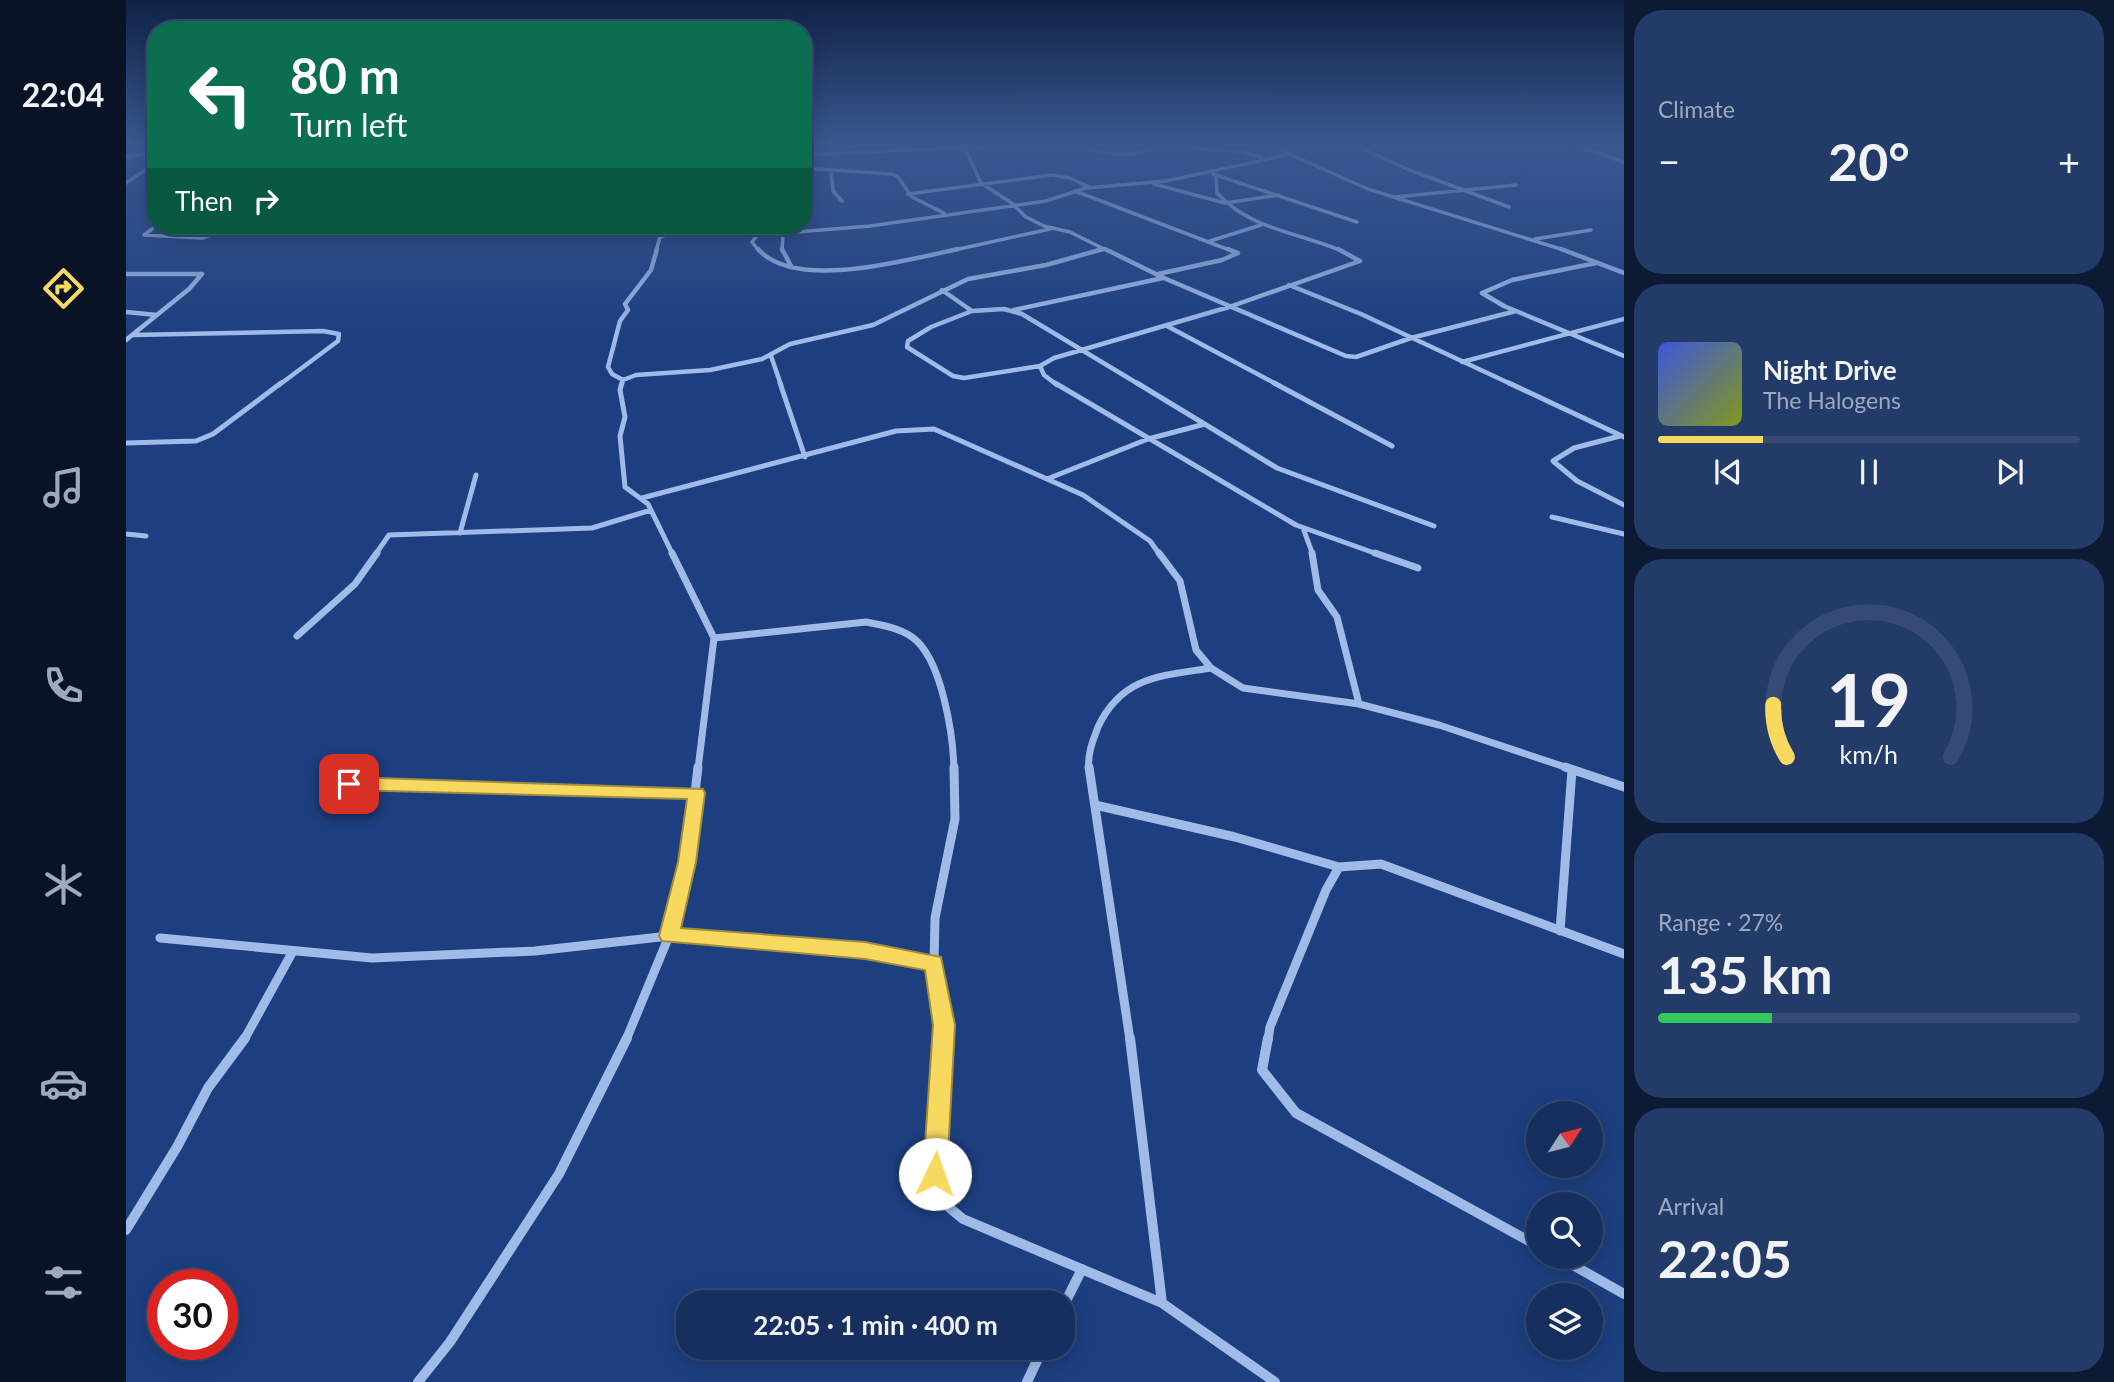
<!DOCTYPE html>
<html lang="en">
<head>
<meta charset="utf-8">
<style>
	body { margin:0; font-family:Lato,sans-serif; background:#233b68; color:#f1f3f6; height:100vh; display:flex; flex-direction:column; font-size:26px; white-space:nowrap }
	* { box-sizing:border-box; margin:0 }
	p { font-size:23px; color:#9ea9bd }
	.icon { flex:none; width:38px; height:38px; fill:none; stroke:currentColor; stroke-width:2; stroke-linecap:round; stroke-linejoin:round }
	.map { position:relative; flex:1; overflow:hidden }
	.details { display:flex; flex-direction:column; gap:10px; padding:10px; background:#0c1a34; width:490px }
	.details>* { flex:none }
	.guide { position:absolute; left:21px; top:21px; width:665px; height:214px; border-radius:28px; box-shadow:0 4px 18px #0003,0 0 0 2px #354a74; background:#0b6e4f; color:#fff; overflow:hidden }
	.needle { width:46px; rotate:54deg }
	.buttons { position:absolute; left:1400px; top:1101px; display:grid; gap:14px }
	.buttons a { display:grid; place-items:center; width:77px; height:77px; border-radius:50%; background:#162f5f; box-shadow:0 4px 18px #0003,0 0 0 2px #354a74; font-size:35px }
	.speed { position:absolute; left:21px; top:1269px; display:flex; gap:14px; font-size:35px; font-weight:700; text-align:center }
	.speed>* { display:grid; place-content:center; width:91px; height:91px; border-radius:50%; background:#162f5f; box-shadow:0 4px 18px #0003,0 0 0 2px #354a74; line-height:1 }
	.speed .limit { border:10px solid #d22; background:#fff; color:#111 }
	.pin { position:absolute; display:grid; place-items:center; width:60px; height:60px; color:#fff; margin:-30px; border-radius:14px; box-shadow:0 4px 10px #0006 }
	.me { position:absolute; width:77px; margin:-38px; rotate:3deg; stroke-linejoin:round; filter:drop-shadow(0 0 5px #0008) }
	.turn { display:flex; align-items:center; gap:24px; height:147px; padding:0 28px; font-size:32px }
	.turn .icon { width:91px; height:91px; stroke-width:2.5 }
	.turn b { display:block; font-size:49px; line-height:60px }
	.then { display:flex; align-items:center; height:66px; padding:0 28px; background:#0003; gap:14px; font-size:26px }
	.big { font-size:52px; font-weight:700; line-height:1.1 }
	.details .tile { flex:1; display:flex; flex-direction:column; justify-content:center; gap:10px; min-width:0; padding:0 24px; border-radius:28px; background:#233b68 }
	.details .dial { align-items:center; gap:0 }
	.dial svg { height:182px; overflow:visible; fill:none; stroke:#354a74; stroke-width:7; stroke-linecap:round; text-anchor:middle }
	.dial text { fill:#f1f3f6; stroke:none }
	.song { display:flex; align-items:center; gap:21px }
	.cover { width:84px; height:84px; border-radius:10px; background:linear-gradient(135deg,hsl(230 70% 55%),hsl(70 70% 35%)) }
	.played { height:7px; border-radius:4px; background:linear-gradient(90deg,#f8d95f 25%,#354a74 25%) }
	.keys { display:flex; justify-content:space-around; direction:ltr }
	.heat { display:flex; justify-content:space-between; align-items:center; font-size:38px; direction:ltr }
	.charge { height:10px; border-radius:5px; background:linear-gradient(90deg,#34c759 27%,#354a74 0) }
	.trip { position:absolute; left:550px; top:1290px; width:399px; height:70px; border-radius:28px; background:#162f5f; box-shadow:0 4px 18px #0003,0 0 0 2px #354a74; font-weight:700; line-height:70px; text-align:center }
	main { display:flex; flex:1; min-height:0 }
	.tab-bar { display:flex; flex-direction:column; width:126px; justify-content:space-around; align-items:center; background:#091326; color:#9ea9bd }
	.tab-bar .icon { width:49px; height:49px }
	.tab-bar .on { color:#f8d95f }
	.tab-bar b { font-size:32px; color:#f1f3f6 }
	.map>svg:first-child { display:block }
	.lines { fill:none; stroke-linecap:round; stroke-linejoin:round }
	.minor-far5 { stroke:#a0bbe8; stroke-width:3.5 }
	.minor-far4 { stroke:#a0bbe8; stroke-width:4.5 }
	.minor-far3 { stroke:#a0bbe8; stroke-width:5 }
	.minor-far2 { stroke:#a0bbe8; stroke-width:7 }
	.minor-far1 { stroke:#a0bbe8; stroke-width:9 }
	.minor { stroke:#a0bbe8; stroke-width:10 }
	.route { fill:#f8d95f; stroke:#a18d3e; stroke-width:2 }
</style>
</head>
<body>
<main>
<nav class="tab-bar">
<b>22:04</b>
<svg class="icon on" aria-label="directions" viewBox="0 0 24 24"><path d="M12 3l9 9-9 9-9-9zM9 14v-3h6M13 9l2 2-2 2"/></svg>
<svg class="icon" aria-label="music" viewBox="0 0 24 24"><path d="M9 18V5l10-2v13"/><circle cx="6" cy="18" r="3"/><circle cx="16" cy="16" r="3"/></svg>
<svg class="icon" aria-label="phone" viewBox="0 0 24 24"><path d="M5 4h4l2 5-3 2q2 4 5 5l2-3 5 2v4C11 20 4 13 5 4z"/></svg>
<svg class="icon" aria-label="climate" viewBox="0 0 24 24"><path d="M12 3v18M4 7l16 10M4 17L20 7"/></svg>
<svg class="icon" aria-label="car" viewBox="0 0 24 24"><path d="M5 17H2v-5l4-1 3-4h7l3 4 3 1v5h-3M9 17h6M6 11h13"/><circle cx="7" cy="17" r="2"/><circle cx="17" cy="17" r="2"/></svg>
<svg class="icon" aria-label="filters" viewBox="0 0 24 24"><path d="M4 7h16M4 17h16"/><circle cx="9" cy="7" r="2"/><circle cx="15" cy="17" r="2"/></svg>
</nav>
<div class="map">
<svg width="1498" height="1382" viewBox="0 0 1498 1382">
	<rect width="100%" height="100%" fill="#1d3f7f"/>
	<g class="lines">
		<path class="minor-far5" d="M837,144L855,183L887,204L900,217L918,226L944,232L982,251
			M951,144C977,155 1009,160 1033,144
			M1058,144L1063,148L1116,152L1135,157
			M1141,144L1242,189L1441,251
			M1266,144L1233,147L1281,169L1383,207
			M1446,144L1498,162
			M1400,147L1436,144
			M677,155L906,144
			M0,157L19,154
			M677,168L766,174L772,177L786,197L818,213
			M705,169L707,191L716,201
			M1087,174L1231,222
			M1090,175L1091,193C1125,230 1172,232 1216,251
			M0,183L24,167L19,154L30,145
			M1028,184L1099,203L1153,195
			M949,191L1106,251
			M782,194L926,175L944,178L963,187
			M1269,197L1390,185
			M30,226L18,235L76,238L108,226
			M626,226L632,234L626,242L633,251
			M1409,239L1465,230
			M1084,241L1135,225
			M530,251L534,237L540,235L646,234L744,226L920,201L960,188L1040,181L1161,155
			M656,251L657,236L661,233
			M824,251L924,229
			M971,251L977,249"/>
		<path class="minor-far4" d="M632,249C669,292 784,259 832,249
			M656,249L665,266
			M979,249L1038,278L1220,356L1230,357L1285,338L1390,311
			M1435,249L1498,273
			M1470,263L1386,280L1356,293L1378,306L1498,356
			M0,274H76
			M1032,274L1096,260L1112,253L1102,249
			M1163,285L1235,314L1387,385
			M816,290L846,311L878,309L896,314L1014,385
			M888,310L1037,278
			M846,311L805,327L782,341L781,347L827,376L838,378L914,366
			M0,312L31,315
			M1041,326L1152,385
			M7,335L197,331L213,334L212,341L153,385
			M0,340L63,289L76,274
			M645,356L655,385
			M1336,362L1498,319
			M497,380L486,374L482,367L494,321L502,310L499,304L525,270L531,249
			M495,385L497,380L510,375L584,370L636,359L664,344L747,325L842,279L920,265L977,249
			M931,385L918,375L914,366L928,358L1103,307L1234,261L1212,249"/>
		<path class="minor-far3" d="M496,383L494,390L499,417L494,436L499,487L522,504L547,555
			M654,383L679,457
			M929,383L1170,525L1254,555
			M1011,383L1151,468L1308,526
			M1148,383L1266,446
			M1383,383L1498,437
			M1494,436L1448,448L1427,461L1451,481L1498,505
			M0,443L70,441L87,434L155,383
			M921,479L1022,439L1079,424
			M516,498L770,431L808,429L957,495L1024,541L1034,555
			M1426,517L1498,534
			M1177,528L1187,555
			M334,533L350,475
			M0,534L20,536
			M249,555L263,535L466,528L525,510"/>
		<path class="minor-far2" d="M546,553L588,638L572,769
			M1033,553L1054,581L1070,650L1085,668L1117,688L1233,704L1313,725L1445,769
			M1186,553L1192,590L1211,617L1233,704
			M1249,553L1292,568
			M171,636L229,584L251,553
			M588,638L740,622C756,625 773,628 786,637C816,658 827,735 828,769
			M963,769C961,755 967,740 972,727C996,676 1035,676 1085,668"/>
		<path class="minor-far1" d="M963,767L1004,1040
			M1439,767L1498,787
			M198,783L570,793
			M969,805L1109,837L1213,867L1255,864L1498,954
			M1434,931L1446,770
			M34,938L246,958L409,951L543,936L739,950L808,964
			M118,1040L167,951
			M500,1040L543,936L561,862L572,767
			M817,1040L818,1025L808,964L809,918L829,819L828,767
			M1142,1040L1144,1027L1200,890L1213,867"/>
		<path class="minor" d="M817,1038L809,1174L814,1200L837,1219L1036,1303L1149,1382
			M1004,1038L1036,1303
			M1142,1038L1136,1070L1170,1113L1412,1246
			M0,1230L51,1147L82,1088L119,1038
			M1431,1256L1498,1294
			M936,1309L956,1269
			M292,1382L324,1342L433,1174L501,1038
			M901,1382L917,1348"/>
	</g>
	<linearGradient id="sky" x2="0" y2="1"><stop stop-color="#102346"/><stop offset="0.43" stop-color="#3a5890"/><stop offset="1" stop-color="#3a5890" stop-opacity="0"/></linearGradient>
	<rect width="1498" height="337" fill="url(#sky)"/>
	<path class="route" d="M223,777L577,789L579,793L570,862L555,928L739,942L815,957L829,1025L821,1174L818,1182L809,1185L801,1182L797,1174L807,1025L799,970L739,959L536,941L533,936L552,862L561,799L223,790L217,788L215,784L217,779Z"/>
</svg>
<div class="buttons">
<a><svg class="needle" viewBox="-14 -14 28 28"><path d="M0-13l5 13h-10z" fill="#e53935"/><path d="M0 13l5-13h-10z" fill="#9ea9bd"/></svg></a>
<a><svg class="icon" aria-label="search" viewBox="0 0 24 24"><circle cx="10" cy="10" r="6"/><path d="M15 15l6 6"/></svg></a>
<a><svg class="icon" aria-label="layers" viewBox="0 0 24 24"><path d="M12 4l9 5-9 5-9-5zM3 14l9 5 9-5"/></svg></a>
</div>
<div class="speed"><div class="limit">30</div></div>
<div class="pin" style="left:223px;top:784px;background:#d93025"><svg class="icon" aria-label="arrive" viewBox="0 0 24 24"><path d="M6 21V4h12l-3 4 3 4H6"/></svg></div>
<svg class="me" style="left:809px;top:1174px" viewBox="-20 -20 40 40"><circle r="19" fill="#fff"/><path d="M0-13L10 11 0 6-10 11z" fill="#f8d95f"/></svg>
<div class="trip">22:05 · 1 min · 400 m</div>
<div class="guide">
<div class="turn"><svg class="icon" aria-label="left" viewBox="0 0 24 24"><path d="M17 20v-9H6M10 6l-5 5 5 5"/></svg><div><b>80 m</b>Turn left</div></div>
<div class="then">Then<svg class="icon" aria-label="right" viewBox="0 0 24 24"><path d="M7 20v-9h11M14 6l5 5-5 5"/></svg></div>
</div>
</div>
<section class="details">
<div class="tile"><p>Climate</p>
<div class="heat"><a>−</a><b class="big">20°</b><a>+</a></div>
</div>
<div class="tile">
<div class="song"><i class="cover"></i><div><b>Night Drive</b><p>The Halogens</p></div></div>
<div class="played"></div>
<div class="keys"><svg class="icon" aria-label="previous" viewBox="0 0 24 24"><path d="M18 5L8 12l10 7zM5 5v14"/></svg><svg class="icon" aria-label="pause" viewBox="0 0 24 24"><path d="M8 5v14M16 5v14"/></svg><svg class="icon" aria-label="next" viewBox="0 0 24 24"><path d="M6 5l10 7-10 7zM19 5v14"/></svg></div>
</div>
<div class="tile dial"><svg viewBox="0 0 100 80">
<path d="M14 69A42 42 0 1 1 86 69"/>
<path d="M14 69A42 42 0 0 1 8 46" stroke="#f8d95f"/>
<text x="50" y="56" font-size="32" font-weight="700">19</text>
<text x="50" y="72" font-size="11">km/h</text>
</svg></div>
<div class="tile"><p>Range · 27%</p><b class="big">135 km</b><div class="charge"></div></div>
<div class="tile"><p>Arrival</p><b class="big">22:05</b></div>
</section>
</main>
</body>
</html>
